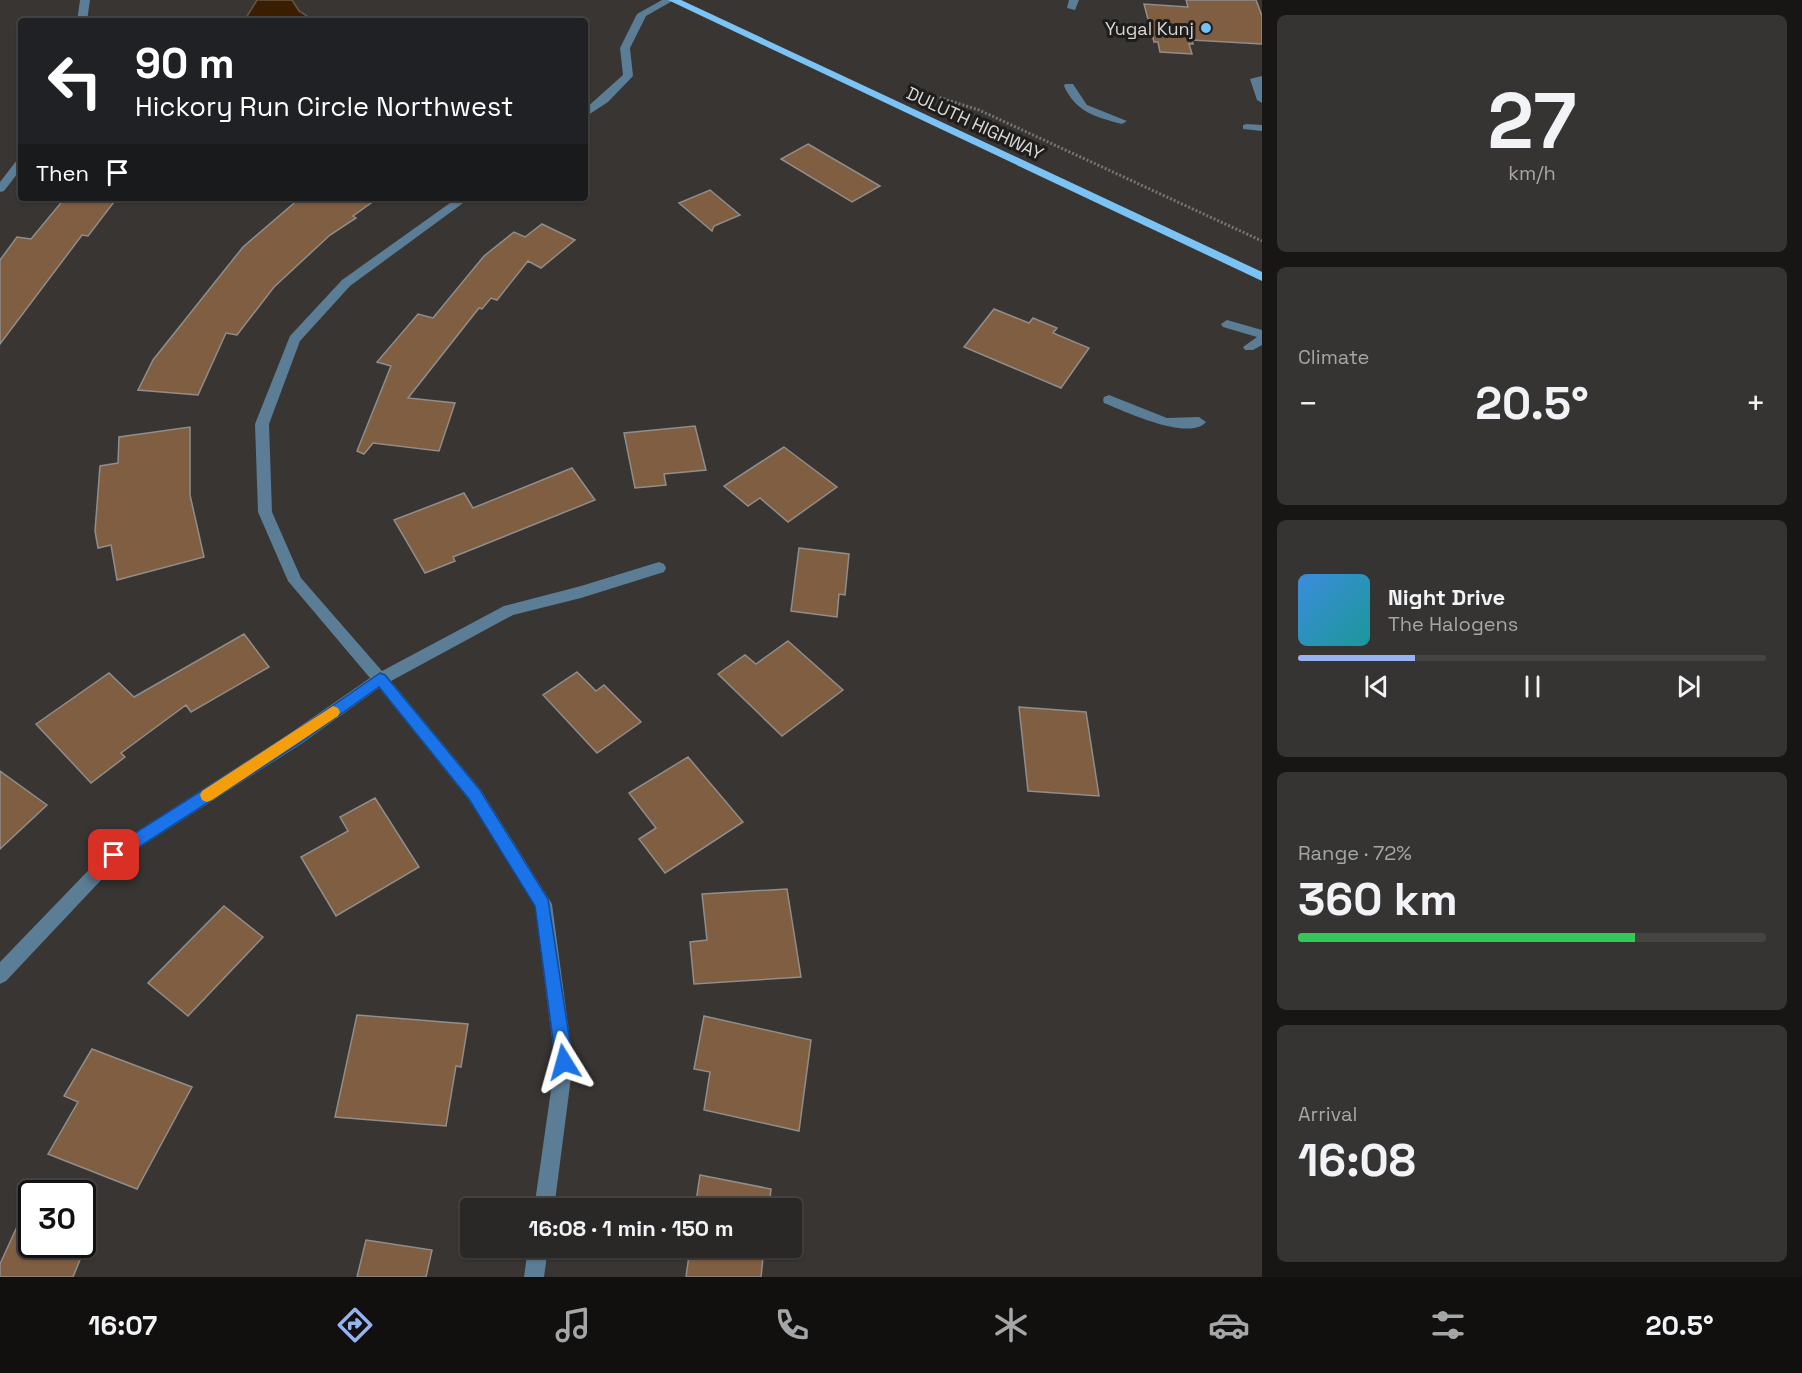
<!DOCTYPE html>
<html lang="en">
<head>
<meta charset="utf-8">
<style>
	body { margin:0; font-family:"Space Grotesk",sans-serif; background:#363432; color:#f1f3f6; height:100vh; display:flex; flex-direction:column; font-size:22px; white-space:nowrap }
	* { box-sizing:border-box; margin:0 }
	p { font-size:20px; color:#a5a6a7 }
	.icon { flex:none; width:33px; height:33px; fill:none; stroke:currentColor; stroke-width:2; stroke-linecap:round; stroke-linejoin:round }
	.map { position:relative; flex:1; overflow:hidden }
	.details { display:flex; flex-direction:column; gap:15px; padding:15px; background:#171615; width:540px }
	.details>* { flex:none }
	.hud { position:absolute; left:18px; top:18px; width:570px; height:183px; border-radius:6px; box-shadow:0 2px 4px #0004,0 0 0 2px #464443; background:#202124; color:#fff; overflow:hidden }
	.speed { position:absolute; left:18px; top:1180px; display:flex; gap:12px; font-size:30px; font-weight:700; text-align:center }
	.speed>* { display:grid; place-content:center; width:78px; height:78px; border-radius:50%; background:#2a2826; box-shadow:0 2px 4px #0004,0 0 0 2px #464443; line-height:1 }
	.speed .limit { border:3px solid #111; border-radius:9px; background:#fff; color:#111 }
	.pin { position:absolute; display:grid; place-items:center; width:51px; height:51px; color:#fff; margin:-26px; border-radius:12px; box-shadow:0 3px 9px #0006 }
	.me { position:absolute; width:66px; margin:-33px; rotate:352deg; stroke-linejoin:round; filter:drop-shadow(0 0 4px #0008) }
	.turn { display:flex; align-items:center; gap:21px; height:126px; padding:0 18px; font-size:27px }
	.turn .icon { width:78px; height:78px; stroke-width:2.5 }
	.turn b { display:block; font-size:42px; line-height:51px }
	.then { display:flex; align-items:center; height:57px; padding:0 18px; background:#0003; gap:12px; font-size:22px }
	.big { font-size:45px; font-weight:700; line-height:1.1 }
	.details .card { flex:1; display:flex; flex-direction:column; justify-content:center; gap:9px; min-width:0; padding:0 21px; border-radius:9px; background:#363432 }
	.details .dial { align-items:center; gap:0 }
	.dial b { font-size:78px; line-height:1 }
	.song { display:flex; align-items:center; gap:18px }
	.cover { width:72px; height:72px; border-radius:9px; background:linear-gradient(135deg,hsl(210 70% 55%),hsl(180 70% 35%)) }
	.played { height:6px; border-radius:3px; background:linear-gradient(90deg,#95b2f1 25%,#464443 25%) }
	.keys { display:flex; justify-content:space-around; direction:ltr }
	.heat { display:flex; justify-content:space-between; align-items:center; font-size:33px; direction:ltr }
	.charge { height:9px; border-radius:4px; background:linear-gradient(90deg,#34c759 72%,#464443 0) }
	.trip { position:absolute; left:460px; top:1198px; width:342px; height:60px; border-radius:6px; background:#2a2826; box-shadow:0 2px 4px #0004,0 0 0 2px #464443; font-weight:700; line-height:60px; text-align:center }
	.dock { display:flex; height:96px; justify-content:space-around; align-items:center; background:#11100f; color:#a5a6a7 }
	.dock .icon { width:42px; height:42px }
	.dock .on { color:#95b2f1 }
	.dock b { font-size:27px; color:#f1f3f6 }
	main { display:flex; flex:1; min-height:0 }
	.map>svg:first-child { display:block }
	.water { fill:#3a1e02; stroke:#6a5642; stroke-width:1.5 }
	.building { fill:#7f5e42; stroke:#918d8a; stroke-width:1.5 }
	.lines { fill:none; stroke-linecap:round; stroke-linejoin:round }
	.path { stroke:#777472; stroke-width:3; stroke-dasharray:2 2; stroke-linecap:butt }
	.minor { fill:#5b7d95; fill-rule:evenodd }
	.major { fill:#7bc3f5; fill-rule:evenodd }
	.route { fill:#1a73e8; stroke:#114b97; stroke-width:1.5 }
	.slow { fill:#f59e0b }
	.poi-dot { fill:#73c1f6; stroke:#1e1d1c; stroke-width:2 }
	.labels { text-anchor:middle; dominant-baseline:central; stroke-width:6; stroke-linejoin:round; paint-order:stroke }
	.far-poi-label { font-size:18px; fill:#dad8d6; stroke:#1e1d1c; text-anchor:end }
	.far-street-label { font-size:18px; fill:#dad8d6; stroke:#1e1d1c }
</style>
</head>
<body>
<main>
<div class="map">
<svg width="1262" height="1277" viewBox="0 0 1262 1277">
	<rect width="100%" height="100%" fill="#383533"/>
	<path class="water" d="M257,0H292L299,11L315,21H244Z"/>
	<path class="building" d="M1186,0H1256L1262,16V44L1192,40L1193,44H1189L1192,54L1160,52L1158,42H1154L1144,4L1188,7Z
		M808,144L880,186L852,202L781,159Z
		M710,190L740,215L714,226L712,231L679,203Z
		M65,198H117L88,236L82,235L0,344V260L17,237L31,239Z
		M300,198H378L353,216L356,218L330,235L274,287L237,335L226,333L198,395L138,390L153,360L243,247Z
		M542,224L575,240L541,268L528,261L497,300L491,298L482,309L479,308L408,398L455,403L439,451L373,443L364,454L357,451L391,366L377,362L418,314L433,318L484,256L514,232L525,237Z
		M994,309L1029,323L1033,318L1057,328L1053,333L1089,348L1061,388L964,347Z
		M695,426L706,470L664,474L666,485L635,488L624,433Z
		M190,427V495L204,557L117,580L111,545L98,548L95,531L100,466L118,463L119,437Z
		M784,447L837,487L788,522L760,498L748,506L724,486Z
		M572,468L595,500L453,557L455,561L425,573L394,520L464,493L473,508Z
		M799,548L849,554L845,595L839,594L837,617L791,611Z
		M244,634L269,667L191,712L186,705L121,753L125,757L91,783L36,724L109,673L134,697Z
		M788,641L843,690L782,736L718,674L745,655L756,664Z
		M577,672L596,691L604,685L641,722L597,753L543,695Z
		M1019,707L1086,712L1099,796L1028,791Z
		M688,757L743,822L665,873L639,839L656,828L629,793Z
		M0,771L47,805L0,849Z
		M375,798L419,867L336,916L301,857L348,831L340,817Z
		M787,889L801,977L694,984L690,942L707,940L702,894Z
		M224,906L263,937L188,1016L148,983Z
		M357,1015L468,1024L461,1067L456,1066L446,1126L335,1117Z
		M704,1016L811,1040L799,1131L704,1110L710,1072L694,1069Z
		M92,1049L192,1087L137,1189L48,1154L78,1102L64,1096Z
		M700,1175L771,1189L769,1209H695Z
		M32,1194V1245H86L73,1277H0V1264Z
		M366,1240L432,1250L426,1277H357Z
		M690,1248H764L761,1277H686Z"/>
	<g class="lines">
		<path class="path" d="M928,94L979,110L1262,241"/>
		<path class="minor" d="M80,0H90L87,21H77Z
			M662,0H674L646,16L630,48L633,76L608,102L585,117V109L623,75L620,48L637,14Z
			M1069,0H1079L1075,10L1067,8Z
			M1262,76V103L1257,100L1250,79Z
			M1065,84H1073L1087,105L1127,121L1122,124C1095,117 1076,112 1064,86Z
			M1247,124L1262,125V131L1243,129V125Z
			M21,159V169L4,191L0,192V182L17,160Z
			M457,198H470L350,286L300,341L269,424L272,512L301,578L382,671L504,606L581,586L659,562L664,564L666,568L664,572L581,598L513,615L391,681L481,790L552,904L573,1062L554,1209H534L555,1062L535,906L469,800L379,688L301,744L120,860L6,981L0,984V962L108,850L289,734L370,678L288,581L258,512L255,424L290,336L342,280Z
			M1227,320L1262,330V345L1253,350H1245L1243,347L1257,337L1223,327L1221,324Z
			M1109,395L1167,418L1199,417L1206,422C1189,442 1124,411 1104,403L1103,400L1104,397Z
			M528,1248H548L544,1277H524Z"/>
		<path class="major" d="M668,0H681L1262,272V281Z"/>
	</g>
	<path class="route" d="M380,673L385,675L480,790L548,899L573,1062L570,1068L564,1070L558,1068L556,1062L535,906L469,799L379,687L300,743L119,860L114,862L108,860L106,855L108,850L290,735Z"/>
	<path class="slow" d="M333,706L338,708L340,712L338,716L212,800L207,802L202,800L200,795L202,791Z"/>
	<circle class="poi-dot" cx="1206" cy="28" r="6"/>
	<g class="labels">
		<g class="far-poi-label">
			<text x="1194" y="28">Yugal Kunj</text>
		</g>
		<g class="far-street-label">
			<text transform="translate(975 123) rotate(25)">DULUTH HIGHWAY</text>
		</g>
	</g>
</svg>
<div class="speed"><div class="limit">30</div></div>
<div class="pin" style="left:114px;top:855px;background:#d93025"><svg class="icon" aria-label="arrive" viewBox="0 0 24 24"><path d="M6 21V4h12l-3 4 3 4H6"/></svg></div>
<svg class="me" style="left:564px;top:1062px" viewBox="-20 -20 40 40"><path d="M0-17L14 15 0 8-14 15z" fill="#1a73e8" stroke="#fff" stroke-width="4"/></svg>
<div class="trip">16:08 · 1 min · 150 m</div>
<div class="hud">
<div class="turn"><svg class="icon" aria-label="left" viewBox="0 0 24 24"><path d="M17 20v-9H6M10 6l-5 5 5 5"/></svg><div><b>90 m</b>Hickory Run Circle Northwest</div></div>
<div class="then">Then<svg class="icon" aria-label="arrive" viewBox="0 0 24 24"><path d="M6 21V4h12l-3 4 3 4H6"/></svg></div>
</div>
</div>
<section class="details">
<div class="card dial"><b>27</b><p>km/h</p></div>
<div class="card"><p>Climate</p>
<div class="heat"><a>−</a><b class="big">20.5°</b><a>+</a></div>
</div>
<div class="card">
<div class="song"><i class="cover"></i><div><b>Night Drive</b><p>The Halogens</p></div></div>
<div class="played"></div>
<div class="keys"><svg class="icon" aria-label="previous" viewBox="0 0 24 24"><path d="M18 5L8 12l10 7zM5 5v14"/></svg><svg class="icon" aria-label="pause" viewBox="0 0 24 24"><path d="M8 5v14M16 5v14"/></svg><svg class="icon" aria-label="next" viewBox="0 0 24 24"><path d="M6 5l10 7-10 7zM19 5v14"/></svg></div>
</div>
<div class="card"><p>Range · 72%</p><b class="big">360 km</b><div class="charge"></div></div>
<div class="card"><p>Arrival</p><b class="big">16:08</b></div>
</section>
</main>
<nav class="dock">
<b>16:07</b>
<svg class="icon on" aria-label="directions" viewBox="0 0 24 24"><path d="M12 3l9 9-9 9-9-9zM9 14v-3h6M13 9l2 2-2 2"/></svg>
<svg class="icon" aria-label="music" viewBox="0 0 24 24"><path d="M9 18V5l10-2v13"/><circle cx="6" cy="18" r="3"/><circle cx="16" cy="16" r="3"/></svg>
<svg class="icon" aria-label="phone" viewBox="0 0 24 24"><path d="M5 4h4l2 5-3 2q2 4 5 5l2-3 5 2v4C11 20 4 13 5 4z"/></svg>
<svg class="icon" aria-label="climate" viewBox="0 0 24 24"><path d="M12 3v18M4 7l16 10M4 17L20 7"/></svg>
<svg class="icon" aria-label="car" viewBox="0 0 24 24"><path d="M5 17H2v-5l4-1 3-4h7l3 4 3 1v5h-3M9 17h6M6 11h13"/><circle cx="7" cy="17" r="2"/><circle cx="17" cy="17" r="2"/></svg>
<svg class="icon" aria-label="filters" viewBox="0 0 24 24"><path d="M4 7h16M4 17h16"/><circle cx="9" cy="7" r="2"/><circle cx="15" cy="17" r="2"/></svg>
<b>20.5°</b>
</nav>
</body>
</html>
